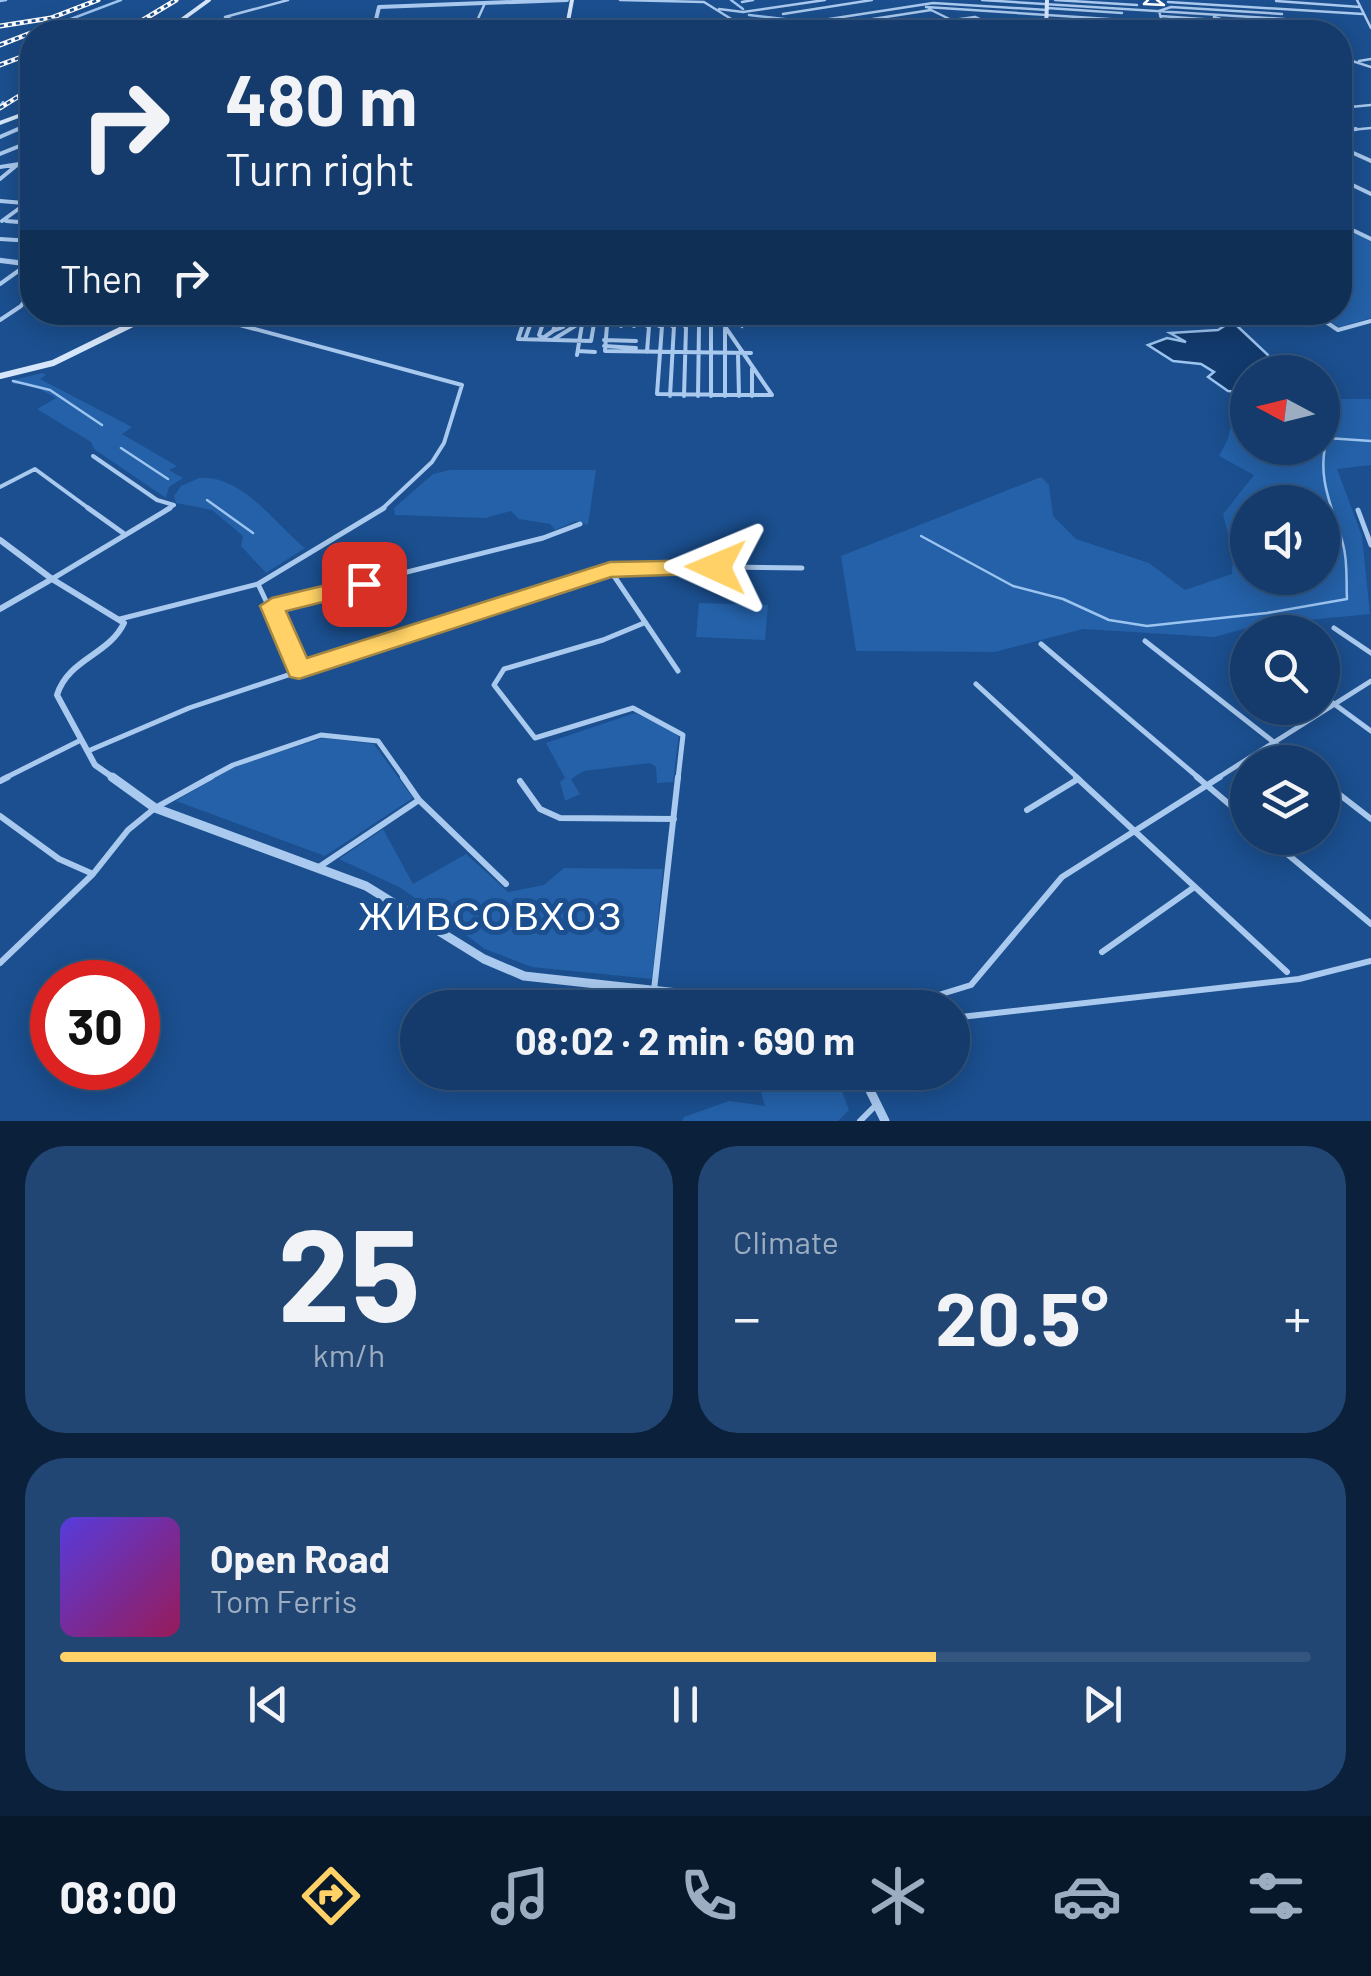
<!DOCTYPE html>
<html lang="en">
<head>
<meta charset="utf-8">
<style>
	body { margin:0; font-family:Barlow,sans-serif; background:#214673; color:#f1f3f6; height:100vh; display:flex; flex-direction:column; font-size:38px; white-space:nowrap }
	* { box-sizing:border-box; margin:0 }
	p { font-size:32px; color:#9dadc1 }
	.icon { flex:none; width:55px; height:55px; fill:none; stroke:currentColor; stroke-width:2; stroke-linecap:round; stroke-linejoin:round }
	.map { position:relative; height:1121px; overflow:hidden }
	.side { display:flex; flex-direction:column; gap:25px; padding:25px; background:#0b203b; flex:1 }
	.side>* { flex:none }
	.guide { position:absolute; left:20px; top:20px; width:1332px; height:305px; border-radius:40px; box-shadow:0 5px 25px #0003,0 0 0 2px #33557e; background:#143b6b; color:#f1f3f6; overflow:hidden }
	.needle { width:65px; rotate:277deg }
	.fabs { position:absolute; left:1230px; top:355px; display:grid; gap:20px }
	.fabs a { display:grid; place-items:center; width:110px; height:110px; border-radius:50%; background:#143b6b; box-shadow:0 5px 25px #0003,0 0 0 2px #33557e; font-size:50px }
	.speed { position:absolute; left:30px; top:960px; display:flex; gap:20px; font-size:50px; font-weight:700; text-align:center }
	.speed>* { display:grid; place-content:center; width:130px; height:130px; border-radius:50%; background:#143b6b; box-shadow:0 5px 25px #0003,0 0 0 2px #33557e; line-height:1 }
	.speed .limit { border:15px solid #d22; background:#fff; color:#111 }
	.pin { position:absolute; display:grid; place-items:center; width:85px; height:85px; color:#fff; margin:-42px; border-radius:20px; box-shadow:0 5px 15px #0006 }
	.me { position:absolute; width:110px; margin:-55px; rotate:271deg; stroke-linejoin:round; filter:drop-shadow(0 0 8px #0008) }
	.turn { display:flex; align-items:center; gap:35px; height:210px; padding:0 40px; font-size:45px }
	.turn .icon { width:130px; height:130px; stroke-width:2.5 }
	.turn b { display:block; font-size:70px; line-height:85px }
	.then { display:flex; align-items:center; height:95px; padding:0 40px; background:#0003; gap:20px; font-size:38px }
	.big { font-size:75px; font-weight:700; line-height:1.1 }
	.side .tile { flex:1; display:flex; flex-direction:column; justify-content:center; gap:15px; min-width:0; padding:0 35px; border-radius:40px; background:#214673 }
	.side .dial { align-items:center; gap:0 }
	.dial b { font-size:130px; line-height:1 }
	.song { display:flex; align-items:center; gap:30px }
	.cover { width:120px; height:120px; border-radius:15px; background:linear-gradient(135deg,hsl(250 70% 55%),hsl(330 70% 35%)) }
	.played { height:10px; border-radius:5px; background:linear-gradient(90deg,#ffd166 70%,#33557e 70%) }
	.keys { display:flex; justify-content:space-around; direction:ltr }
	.heat { display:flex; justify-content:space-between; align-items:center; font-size:55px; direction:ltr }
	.side .tiles { flex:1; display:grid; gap:25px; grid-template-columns:1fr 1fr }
	.tile:last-child { grid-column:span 2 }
	.trip { position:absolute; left:400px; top:990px; width:570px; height:100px; border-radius:50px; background:#143b6b; box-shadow:0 5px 25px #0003,0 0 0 2px #33557e; font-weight:700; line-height:100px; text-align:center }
	.tab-bar { display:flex; height:160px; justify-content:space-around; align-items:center; background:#08182b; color:#9dadc1 }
	.tab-bar .icon { width:70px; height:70px }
	.tab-bar .current { color:#ffd166 }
	.tab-bar b { font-size:45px; color:#f1f3f6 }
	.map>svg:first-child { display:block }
	.green { fill:#2461a8; fill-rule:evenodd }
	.water { fill:#123a6d; stroke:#9cc4f0; stroke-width:2.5 }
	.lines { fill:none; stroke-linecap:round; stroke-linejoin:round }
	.stream { stroke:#9cc4f0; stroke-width:2.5 }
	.minor-far3 { stroke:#a9c9ee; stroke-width:2.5 }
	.minor-far2 { stroke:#a9c9ee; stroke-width:4 }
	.minor-far1 { stroke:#a9c9ee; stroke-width:5 }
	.minor { stroke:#a9c9ee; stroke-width:6 }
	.tertiary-far2 { stroke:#a9c9ee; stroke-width:4 }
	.tertiary-far1 { stroke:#a9c9ee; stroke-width:6 }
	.tertiary { stroke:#a9c9ee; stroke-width:9 }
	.secondary-far1 { stroke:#d6e6fa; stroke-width:4 }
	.secondary { stroke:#d6e6fa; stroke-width:6 }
	.tram { stroke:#fff; stroke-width:2.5 }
	.rail-casing { stroke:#fff; stroke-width:5 }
	.rail { stroke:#1b4f8f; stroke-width:2.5; stroke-dasharray:4; stroke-linecap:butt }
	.route { fill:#ffd166; stroke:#a68842; stroke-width:2.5 }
	.labels { text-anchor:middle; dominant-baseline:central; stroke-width:10; stroke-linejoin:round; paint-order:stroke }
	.near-neighbourhood-label { font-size:38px; letter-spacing:2.5px; fill:#fff; stroke:#1b4f8f }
</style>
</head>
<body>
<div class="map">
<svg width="1371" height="1121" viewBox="0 0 1371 1121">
	<rect width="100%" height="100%" fill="#1b4f8f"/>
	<path class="green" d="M1340,226L1371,241V318L1339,327L1316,313L1340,312Z
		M42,373L46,375L40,379L132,427L122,434L177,466L169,470L183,478L169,487L166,498L94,449L91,442L37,409L56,398L30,384H13V380Z
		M1323,399H1371V465L1337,469L1362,536L1370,614L1257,625L1215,637L1083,629L995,652L856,651L841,556L1041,477L1049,485L1053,516L1076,539L1149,563L1185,590L1232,574L1233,553L1223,514L1254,475L1219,456L1228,439L1234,410L1247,406L1248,448H1322ZM1248,502H1322V578H1248Z
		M450,470H596L588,525L576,521L555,530L550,524L519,519L511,511L485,518L395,515L394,508L433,474Z
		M199,478C243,475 274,523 305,548L266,573L241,546L243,536L212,510L176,503L174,496L181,486Z
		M699,603L768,605L765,640L696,637Z
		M635,713L679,734L673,782L657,783L656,767L650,763L584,771L571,779L580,794L565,801L560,782L565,778L546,743Z
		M323,738L374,744L413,798L325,856L176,801L233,767Z
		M383,829L413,884L466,854L508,892L544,885L564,868L663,869L652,979L532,967L485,949L401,888L339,859Z
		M735,1073H835L849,1110L838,1121H682L684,1117L729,1101L765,1106L761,1092Z"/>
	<path class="water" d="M1189,312L1239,316L1234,323L1268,355V361L1279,372H1248L1247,386L1240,388L1243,392L1228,391L1208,377L1214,372L1201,364L1173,361L1148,345L1167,338L1186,342L1170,333L1218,330L1229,323L1208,317L1184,316Z"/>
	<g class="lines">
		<path class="stream" d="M731,0L743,9
			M0,1L6,0
			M749,15L819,23L844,32
			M55,25L121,0
			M34,32L51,26
			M0,46L32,33
			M0,106L3,102
			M0,259L32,263
			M729,312L742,327
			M13,381L50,390L102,425
			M121,448L168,479
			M207,500L253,533
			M921,536L1013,586L1063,599L1109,620L1147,626L1267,613L1347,599C1346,581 1348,562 1343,544C1332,506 1316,478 1327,438L1371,441"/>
		<path class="minor-far3" d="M620,0L704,2L736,22L739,32
			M982,0L1284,19
			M1055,0L1137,5
			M1357,0L1371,28
			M1276,1L1360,7
			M742,2L753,0
			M1168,2L1363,14
			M926,7L1247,28
			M1047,8L1122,13
			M719,9L743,12L825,0
			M929,9L976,32
			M783,14L872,0
			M1160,16L1216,20
			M225,17L288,0
			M225,17L269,32
			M1214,17L1237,24
			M823,20L933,3L1047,10
			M1047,20L1163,27
			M847,23L931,10
			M1248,23L1288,26
			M749,24H802L823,32
			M42,25L126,32
			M1247,28L1262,32
			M472,32L485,3
			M866,32L975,17L1008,32
			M949,32L998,26L1124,32
			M1165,32L1159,11L1171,7L1282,14
			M1340,57L1371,67
			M1359,61L1371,59
			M1340,108L1371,105
			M1340,131L1371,128
			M12,132L32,124"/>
		<path class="minor-far2" d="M1340,131L1356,129
			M0,137L18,129
			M1340,147L1371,161
			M0,154L32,141
			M0,167L32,162
			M0,179L17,165
			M1340,179L1371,194
			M0,201L24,203
			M2,221L32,199
			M6,221L32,223
			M1340,224L1371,239
			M0,239L32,241
			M0,261L32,265
			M0,284L28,264
			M192,312L462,385L444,443L432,462L381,510
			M527,312L518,339L591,341L596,312
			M608,312L605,351L751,353
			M613,312L621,326
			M627,312L634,326
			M639,312L647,326
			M651,312L659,326
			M663,312L672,326
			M676,312L686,328L684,396
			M689,312L699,326L698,396
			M702,312L711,326V396
			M1311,312L1338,330L1371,321
			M0,320L21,306L32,289
			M606,325H732
			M662,326L657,394L772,395L715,312
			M725,329V396
			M553,331L563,327L570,315
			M543,338L539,335L547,312
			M543,338L553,331L559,312
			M525,339L535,312
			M554,339L583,321
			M604,340L636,341
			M604,346L636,348
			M578,351L595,352
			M647,352L649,326
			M738,354L739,396
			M577,355L584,312
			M752,369V396
			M670,396L674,326
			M93,456L157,500L174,505
			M0,487L35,469L91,510
			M166,510L174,505"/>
		<path class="minor-far1" d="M88,508L123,533
			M1358,510L1371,545
			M610,570L678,671
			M52,579L170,508
			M258,584L299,670
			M271,606L543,538L580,524
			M120,619L258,584L384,508
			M644,623L603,640L504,669L494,685L535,738L633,708L683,735L678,779
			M1334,628L1371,653
			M1145,641L1299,762
			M1041,644L1200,779
			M976,684L1079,779
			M1322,695L1371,731
			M88,751L189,708L597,572L637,566L802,568
			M3,779L79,741
			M207,779L233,765L321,735L378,741L405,779
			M1216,779L1371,681"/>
		<path class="minor" d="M403,777L419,800L506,884
			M1076,777L1287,972
			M1197,777L1248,820
			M0,781L8,777
			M520,781L540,809L560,818L674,819
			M1322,781L1371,819
			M1027,810L1078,779
			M0,816L59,859L93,874
			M1268,838L1371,924
			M319,867L419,800
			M1102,952L1193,888
			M0,963L93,874L128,830L155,808L211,777
			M654,990L678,777
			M826,1008L832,998L919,1001L971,985L1062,877L1220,777
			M952,1018L1299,979L1371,961
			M860,1121L875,1106"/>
		<path class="tertiary-far2" d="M379,7L567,0
			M373,32L379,7"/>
		<path class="tertiary-far1" d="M0,540L52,579L124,623C109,655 68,659 57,695L95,765L115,779
			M0,609L52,579"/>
		<path class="tertiary" d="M112,777L155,808L366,886L484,959L524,976L813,1008
			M861,1072L885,1121"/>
		<path class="secondary-far1" d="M165,32L209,0
			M566,32L572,0
			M1046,32L1047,0
			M0,123L32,111"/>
		<path class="secondary" d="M0,376L53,363L157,312"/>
		<path class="tram" d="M1148,0L1144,4L1164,5L1157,0"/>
		<g class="rail-casing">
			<path id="rail" d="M0,26L51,18L98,0
				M123,32L176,0
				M0,45L36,31
				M0,65L32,53
				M0,108L32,88"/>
		</g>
		<use href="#rail" class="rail"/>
	</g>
	<path class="route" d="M716,560L728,567L725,573L611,577L299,679L290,677L287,670L260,606L272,598L364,576L372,578L376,584L372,590L286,611L307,658L610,562Z"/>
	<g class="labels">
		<g class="near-neighbourhood-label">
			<text x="491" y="915">ЖИВСОВХОЗ</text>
		</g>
	</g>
</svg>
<div class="fabs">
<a><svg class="needle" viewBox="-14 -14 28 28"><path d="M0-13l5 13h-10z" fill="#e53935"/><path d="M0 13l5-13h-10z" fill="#9dadc1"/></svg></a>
<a><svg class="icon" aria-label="sound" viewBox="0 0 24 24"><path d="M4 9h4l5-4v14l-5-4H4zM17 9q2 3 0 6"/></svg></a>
<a><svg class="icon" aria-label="search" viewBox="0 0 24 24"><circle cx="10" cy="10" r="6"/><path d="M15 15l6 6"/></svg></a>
<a><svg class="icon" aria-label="layers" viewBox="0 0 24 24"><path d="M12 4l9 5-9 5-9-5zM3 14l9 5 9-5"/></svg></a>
</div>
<div class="speed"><div class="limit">30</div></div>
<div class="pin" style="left:364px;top:584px;background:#d93025"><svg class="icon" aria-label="arrive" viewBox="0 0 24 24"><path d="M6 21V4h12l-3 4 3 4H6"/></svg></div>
<svg class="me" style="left:716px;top:567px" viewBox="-20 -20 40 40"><path d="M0-17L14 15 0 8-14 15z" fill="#ffd166" stroke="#fff" stroke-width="4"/></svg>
<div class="trip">08:02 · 2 min · 690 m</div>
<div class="guide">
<div class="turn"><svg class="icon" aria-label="right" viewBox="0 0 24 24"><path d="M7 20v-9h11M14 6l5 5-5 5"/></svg><div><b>480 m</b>Turn right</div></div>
<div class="then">Then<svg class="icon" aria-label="right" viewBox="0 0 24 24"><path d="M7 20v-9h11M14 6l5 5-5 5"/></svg></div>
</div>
</div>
<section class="side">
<div class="tiles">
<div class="tile dial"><b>25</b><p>km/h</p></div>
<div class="tile"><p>Climate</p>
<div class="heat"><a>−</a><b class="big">20.5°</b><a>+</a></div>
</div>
<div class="tile">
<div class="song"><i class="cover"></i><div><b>Open Road</b><p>Tom Ferris</p></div></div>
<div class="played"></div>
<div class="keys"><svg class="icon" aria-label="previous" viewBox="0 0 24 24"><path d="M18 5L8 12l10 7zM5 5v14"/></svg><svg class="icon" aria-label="pause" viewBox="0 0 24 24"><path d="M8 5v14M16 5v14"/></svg><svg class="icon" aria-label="next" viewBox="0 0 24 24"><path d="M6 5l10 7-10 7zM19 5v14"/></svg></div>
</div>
</div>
</section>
<nav class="tab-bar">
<b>08:00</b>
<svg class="icon current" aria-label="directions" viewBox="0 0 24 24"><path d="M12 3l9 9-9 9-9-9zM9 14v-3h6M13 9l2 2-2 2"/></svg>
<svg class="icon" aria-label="music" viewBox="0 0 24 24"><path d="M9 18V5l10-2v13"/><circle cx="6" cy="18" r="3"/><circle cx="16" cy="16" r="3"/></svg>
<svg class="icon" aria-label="phone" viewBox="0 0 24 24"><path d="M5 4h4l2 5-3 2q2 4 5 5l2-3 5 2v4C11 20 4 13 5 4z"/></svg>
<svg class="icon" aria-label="climate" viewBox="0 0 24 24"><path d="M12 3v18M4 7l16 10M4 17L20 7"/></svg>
<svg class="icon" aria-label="car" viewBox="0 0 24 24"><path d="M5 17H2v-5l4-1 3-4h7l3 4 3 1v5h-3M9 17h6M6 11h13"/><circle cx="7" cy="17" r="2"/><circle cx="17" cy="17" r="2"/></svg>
<svg class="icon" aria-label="filters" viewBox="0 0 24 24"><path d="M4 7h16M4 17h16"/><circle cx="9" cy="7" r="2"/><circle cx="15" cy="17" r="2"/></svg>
</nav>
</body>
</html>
